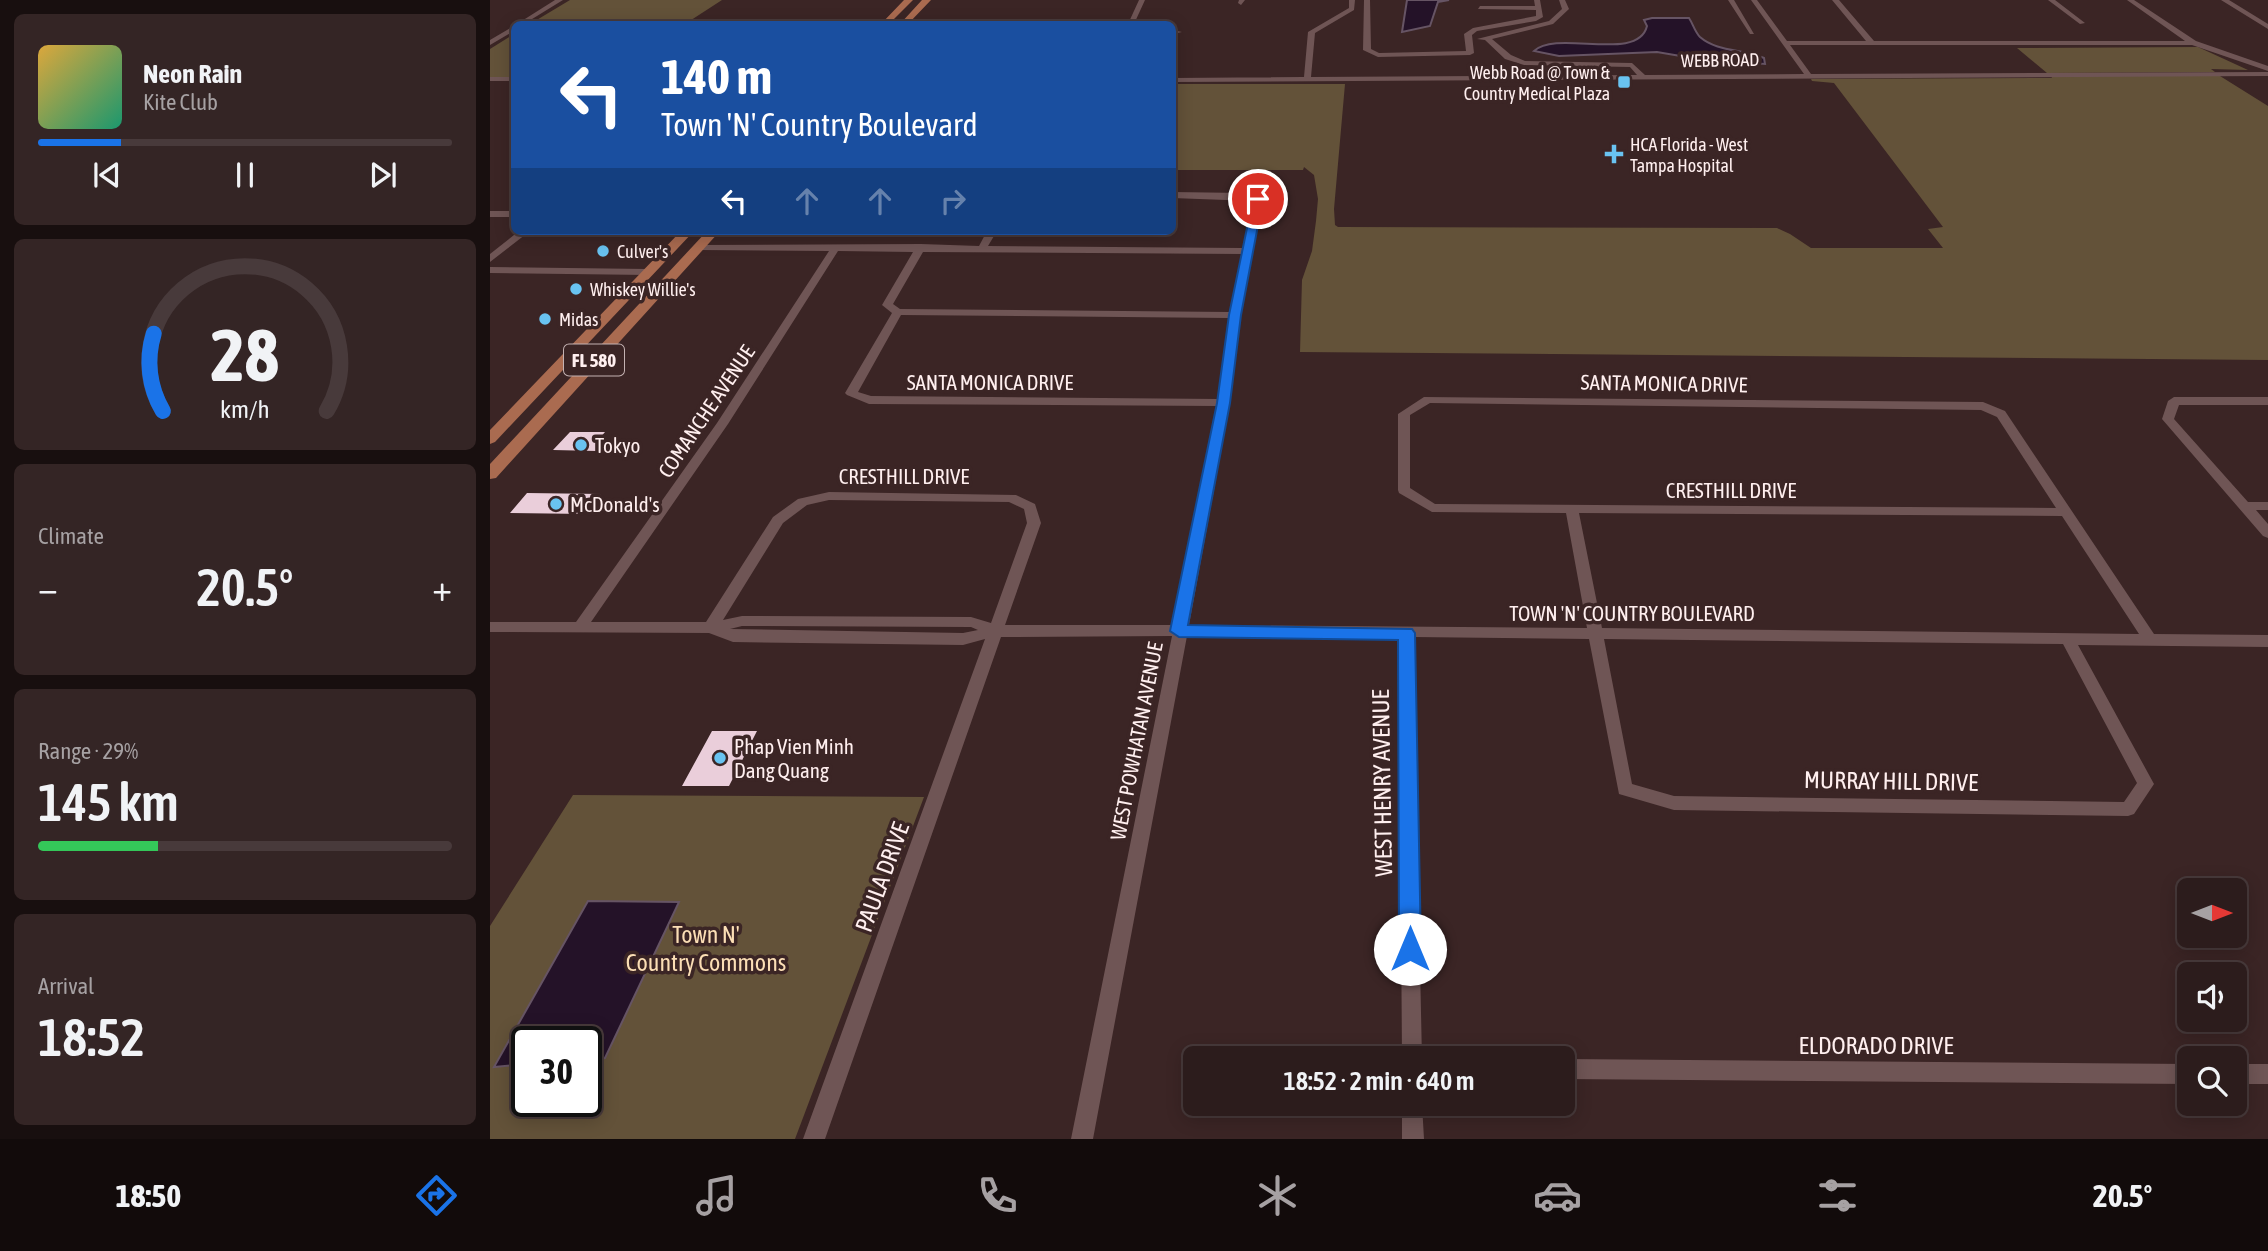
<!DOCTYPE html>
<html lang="en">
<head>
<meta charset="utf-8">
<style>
	body { margin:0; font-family:"Asap Condensed",sans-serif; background:#342525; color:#f1f3f6; height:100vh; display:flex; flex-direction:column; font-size:26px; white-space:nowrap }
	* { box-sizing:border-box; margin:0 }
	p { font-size:23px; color:#a6a1a3 }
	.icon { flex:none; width:38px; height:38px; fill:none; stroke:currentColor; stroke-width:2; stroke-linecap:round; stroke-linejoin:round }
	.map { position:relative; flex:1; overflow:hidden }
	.drawer { display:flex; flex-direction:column; gap:14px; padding:14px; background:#180f0f; width:490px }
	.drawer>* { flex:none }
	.banner { position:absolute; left:21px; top:21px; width:665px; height:214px; border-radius:10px; box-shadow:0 4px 18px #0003,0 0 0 2px #483a3b; background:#1a4fa0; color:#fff; overflow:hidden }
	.needle { width:46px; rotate:90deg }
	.tools { position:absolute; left:1687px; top:878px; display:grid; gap:14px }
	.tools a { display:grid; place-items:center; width:70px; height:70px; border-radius:10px; background:#2c1c1c; box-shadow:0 4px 18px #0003,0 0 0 2px #483a3b; font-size:35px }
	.speed { position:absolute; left:21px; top:1026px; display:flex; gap:14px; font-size:35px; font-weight:700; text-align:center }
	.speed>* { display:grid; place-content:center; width:91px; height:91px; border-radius:50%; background:#2c1c1c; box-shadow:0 4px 18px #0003,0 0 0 2px #483a3b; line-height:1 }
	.speed .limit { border:4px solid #111; border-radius:10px; background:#fff; color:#111 }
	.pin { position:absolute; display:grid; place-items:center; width:60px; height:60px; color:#fff; margin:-30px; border:4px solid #fff; border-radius:50%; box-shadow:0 2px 7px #0007 }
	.me { position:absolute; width:77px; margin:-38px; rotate:0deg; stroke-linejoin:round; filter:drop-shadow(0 0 5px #0008) }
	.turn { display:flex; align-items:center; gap:24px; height:147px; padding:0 35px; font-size:32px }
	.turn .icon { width:91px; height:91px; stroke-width:2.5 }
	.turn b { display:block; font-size:49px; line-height:60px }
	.lanes { display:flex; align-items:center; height:66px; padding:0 35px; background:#0003; justify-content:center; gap:35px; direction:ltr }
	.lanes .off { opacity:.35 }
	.big { font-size:52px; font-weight:600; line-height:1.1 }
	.drawer .tile { flex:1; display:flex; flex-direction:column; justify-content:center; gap:10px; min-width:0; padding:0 24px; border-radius:10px; background:#342525 }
	.drawer .dial { align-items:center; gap:0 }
	.dial svg { height:182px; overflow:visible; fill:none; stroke:#483a3b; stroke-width:7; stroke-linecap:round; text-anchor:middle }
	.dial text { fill:#f1f3f6; stroke:none }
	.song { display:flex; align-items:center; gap:21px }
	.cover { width:84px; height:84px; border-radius:10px; background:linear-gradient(135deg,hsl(40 70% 55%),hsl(160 70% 35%)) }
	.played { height:7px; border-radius:4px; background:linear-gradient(90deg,#1a73e8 20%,#483a3b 20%) }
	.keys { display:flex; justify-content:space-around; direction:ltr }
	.heat { display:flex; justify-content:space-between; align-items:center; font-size:38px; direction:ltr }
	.charge { height:10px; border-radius:5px; background:linear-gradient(90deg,#34c759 29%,#483a3b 0) }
	.trip { position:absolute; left:693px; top:1046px; width:392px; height:70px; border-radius:10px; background:#2c1c1c; box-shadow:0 4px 18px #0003,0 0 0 2px #483a3b; font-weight:600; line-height:70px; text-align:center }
	.dock { display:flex; height:112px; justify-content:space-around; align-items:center; background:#120b0b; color:#a6a1a3 }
	.dock .icon { width:49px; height:49px }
	.dock .selected { color:#1a73e8 }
	.dock b { font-size:32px; color:#f1f3f6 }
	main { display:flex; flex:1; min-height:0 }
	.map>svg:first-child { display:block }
	.green { fill:#635239; fill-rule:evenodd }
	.water { fill:#241228; stroke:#665464; stroke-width:2 }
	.building { fill:#eaceda }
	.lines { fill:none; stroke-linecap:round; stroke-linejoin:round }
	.minor { fill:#6f5555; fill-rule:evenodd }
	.major { fill:#aa6b50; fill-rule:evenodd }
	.route { fill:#1a73e8; stroke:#114b97; stroke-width:2 }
	.poi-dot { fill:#69c3f1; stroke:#3b2525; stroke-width:2.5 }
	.labels { text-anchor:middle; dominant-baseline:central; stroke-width:7; stroke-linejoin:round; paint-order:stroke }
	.far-street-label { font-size:18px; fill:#ffefef; stroke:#3b2525 }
	.far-poi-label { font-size:18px; fill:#ffefef; stroke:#3b2525; text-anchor:start }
	.shield { fill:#3b2525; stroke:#c4b2b2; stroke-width:2 }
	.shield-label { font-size:19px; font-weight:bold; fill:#ffefef }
	.street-label { font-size:21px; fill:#ffefef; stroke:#3b2525 }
	.poi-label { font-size:21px; fill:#ffefef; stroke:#3b2525; text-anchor:start }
	.near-street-label { font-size:24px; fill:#ffefef; stroke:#3b2525 }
	.near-park-label { font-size:24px; fill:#fbdeb5; stroke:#3b2525 }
</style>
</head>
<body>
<main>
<section class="drawer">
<div class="tile">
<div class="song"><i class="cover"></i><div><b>Neon Rain</b><p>Kite Club</p></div></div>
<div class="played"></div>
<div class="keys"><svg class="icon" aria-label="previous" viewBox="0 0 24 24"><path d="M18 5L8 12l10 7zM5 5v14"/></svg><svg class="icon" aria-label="pause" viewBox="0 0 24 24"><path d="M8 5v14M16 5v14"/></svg><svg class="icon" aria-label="next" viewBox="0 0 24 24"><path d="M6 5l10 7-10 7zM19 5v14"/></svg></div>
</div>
<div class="tile dial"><svg viewBox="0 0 100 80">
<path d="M14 69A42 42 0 1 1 86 69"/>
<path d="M14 69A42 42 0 0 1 10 35" stroke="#1a73e8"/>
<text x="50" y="56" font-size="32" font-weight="700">28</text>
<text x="50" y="72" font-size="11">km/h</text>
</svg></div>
<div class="tile"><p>Climate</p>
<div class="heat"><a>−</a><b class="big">20.5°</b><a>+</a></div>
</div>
<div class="tile"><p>Range · 29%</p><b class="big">145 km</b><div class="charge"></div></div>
<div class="tile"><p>Arrival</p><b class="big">18:52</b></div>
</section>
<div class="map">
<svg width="1778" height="1139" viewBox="0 0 1778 1139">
	<rect width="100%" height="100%" fill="#3b2525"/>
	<path class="green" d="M80,0H232L195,24H40Z
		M24,34V78H0V49Z
		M1708,47L1758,70L1721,69L1725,72L1557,73L1527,48Z
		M1561,76H1730L1778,106V360L810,352L812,280L822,251L826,221L828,199L824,175L814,167L813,170H683V84H855L844,209L845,225L848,227L1287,228L1300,234L1321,248H1453L1438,229L1453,227L1344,83L1322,81L1321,79L1562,78Z
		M83,795L434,797L305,1139H0V926ZM37,1041H96V1101H37Z"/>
	<path class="water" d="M917,0H959L948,2L940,26L912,32Z
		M1162,18H1199C1203,24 1205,32 1210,37C1227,52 1254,49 1274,58L1275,64L1208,59L1167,52L1069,56L1044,51C1067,29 1148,63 1157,26L1154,20Z
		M98,901L189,902L115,1058L96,1059V1041H37V1064L4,1067Z"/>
	<path class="building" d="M80,432H115L109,439H118L107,451L63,450Z
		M37,493L111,494L96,514L20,513Z
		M222,731H267L239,786H192Z"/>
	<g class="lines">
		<path class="minor" d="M65,0H73L34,24H27Z
			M649,0H655L644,24H638Z
			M749,0H755L751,5L748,3Z
			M859,0H865L864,10L825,33L821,77L1147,75L1140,67L1034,65L1015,59L995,40L987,39L1059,21L1072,9L1069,0H1075L1079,9L1063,24L1002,39L1021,55L1035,61L1142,63L1155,75L1314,74L1261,0H1267L1297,41H1376L1342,0H1349L1384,41H1695L1637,0H1644L1706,41L1778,66V71L1702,45H1300L1321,74L1778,72V76L682,82V78L814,77L818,32L859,8Z
			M874,0H880L881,49L889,53L976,51L974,34L983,28L1046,16V10L988,9L990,6H1045L1044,0H1050L1053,17L1046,21L987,31L982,35L984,53L980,55L888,57L873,50Z
			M1238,0H1244L1264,34H1260Z
			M1558,0H1565L1595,23L1590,24Z
			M1731,0H1739L1778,24V29Z
			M24,26V31L0,45V40Z
			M682,30L692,32L682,34Z
			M0,77H24V81H0Z
			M682,192L754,193L773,199L750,315L740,403L699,625L1097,628L1076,513L942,512L909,493L908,490V414L934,397L1493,402L1515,411L1664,634L1778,635V647L1588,645L1664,784L1644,814L1638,816L1184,810L1129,794L1099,639L923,637L932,1059H912L909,637L697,636L603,1139H581L682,636L511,637L335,1139H313L495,639L473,645L243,642L219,633L0,632V622H86L227,423L339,251L209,250L206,249V245L431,244L489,246L497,231H507L498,246L753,248L763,201L682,198ZM348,251L423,252L392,305L402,313L355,393L357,395L379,404L727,406L684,625H515L551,523L545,504L526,495L339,492L308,499L283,517L216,622H101L238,424ZM433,252L752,254L740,312L410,309L403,304ZM411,315L739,318L729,399L381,396L368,392ZM940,403L1491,410L1507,417L1566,508L945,504L920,488V415ZM339,500L519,502L534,509L537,523L501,623L481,617L252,616L233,620L293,523L317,505ZM1089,513L1572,516L1649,634L1112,628ZM252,626L481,627L488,630L473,633L240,629ZM1114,639L1573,644L1647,783L1634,802L1184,796L1142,784Z
			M0,211H24V217H0Z
			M29,231H40L0,262V254Z
			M0,267L158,269L163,272L158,275L0,273Z
			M1684,397H1778V405H1689L1684,419L1758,502H1778V510H1766L1778,524V538L1773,536L1672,419L1678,401Z
			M1073,1059L1699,1064V1084L1073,1079Z
			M1745,1064H1778V1084H1745Z
			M912,1104H932L934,1139H912Z"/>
		<path class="major" d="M414,0H423L399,24H391Z
			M432,0H441L418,24H410Z
			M191,231H204L5,442L0,444V430Z
			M217,231H230L6,478L0,479V464Z"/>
	</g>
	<path class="route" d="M768,196L773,199L751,315L740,403L698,625L922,629L925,633L931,949L928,957L920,960L913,957L909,949L908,640L689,637L680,631L727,403L739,315L763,199Z"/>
	<g class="poi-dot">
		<rect x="1127" y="75" width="14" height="14" rx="3.5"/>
		<path d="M1120.5 143.5h7v7h7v7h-7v7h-7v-7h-7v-7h7z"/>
		<circle cx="113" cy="251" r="7"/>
		<circle cx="86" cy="289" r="7"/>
		<circle cx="55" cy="319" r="7"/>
		<circle cx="91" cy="445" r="7"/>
		<circle cx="66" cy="504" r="7"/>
		<circle cx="230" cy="758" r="7"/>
	</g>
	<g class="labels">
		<g class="far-street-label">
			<text transform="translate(1230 60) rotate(-1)">WEBB ROAD</text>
		</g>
		<g class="far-poi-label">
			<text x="1120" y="72" text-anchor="end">Webb Road @ Town &amp;<tspan x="1120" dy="21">Country Medical Plaza</tspan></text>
			<text x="1140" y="144">HCA Florida - West<tspan x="1140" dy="21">Tampa Hospital</tspan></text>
			<text x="127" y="251">Culver's</text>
			<text x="100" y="289">Whiskey Willie's</text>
			<text x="69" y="319">Midas</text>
		</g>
		<rect class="shield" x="74" y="344.5" width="60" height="31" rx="5"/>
		<g class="shield-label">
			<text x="104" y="360">FL 580</text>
		</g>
		<g class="street-label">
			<text x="500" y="382">SANTA MONICA DRIVE</text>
			<text transform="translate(1174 383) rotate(1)">SANTA MONICA DRIVE</text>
			<text transform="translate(216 411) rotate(-56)">COMANCHE AVENUE</text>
			<text x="414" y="476">CRESTHILL DRIVE</text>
			<text x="1241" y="490">CRESTHILL DRIVE</text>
			<text x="1142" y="613">TOWN 'N' COUNTRY BOULEVARD</text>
			<text transform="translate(646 741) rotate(-79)">WEST POWHATAN AVENUE</text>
		</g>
		<g class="poi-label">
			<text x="105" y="445">Tokyo</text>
			<text x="80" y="504">McDonald's</text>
			<text x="244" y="746">Phap Vien Minh<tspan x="244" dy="24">Dang Quang</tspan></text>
		</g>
		<g class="near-street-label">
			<text transform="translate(1401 781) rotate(1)">MURRAY HILL DRIVE</text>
			<text transform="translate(892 783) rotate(-91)">WEST HENRY AVENUE</text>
			<text transform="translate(392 877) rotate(-70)">PAULA DRIVE</text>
			<text x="1386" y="1045">ELDORADO DRIVE</text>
		</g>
		<g class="near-park-label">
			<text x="216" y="934">Town N'<tspan x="216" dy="28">Country Commons</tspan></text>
		</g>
	</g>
</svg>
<div class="tools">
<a><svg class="needle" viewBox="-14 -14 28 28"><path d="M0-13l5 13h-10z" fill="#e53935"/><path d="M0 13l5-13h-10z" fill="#a6a1a3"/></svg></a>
<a><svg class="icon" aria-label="sound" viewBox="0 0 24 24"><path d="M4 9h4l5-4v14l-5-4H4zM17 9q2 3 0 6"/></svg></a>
<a><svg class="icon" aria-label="search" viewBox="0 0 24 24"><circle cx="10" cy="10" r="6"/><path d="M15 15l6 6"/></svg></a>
</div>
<div class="speed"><div class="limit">30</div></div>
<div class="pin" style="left:768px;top:199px;background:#d93025"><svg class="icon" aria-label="arrive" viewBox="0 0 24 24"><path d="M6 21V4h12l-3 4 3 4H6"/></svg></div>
<svg class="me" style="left:920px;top:949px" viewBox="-20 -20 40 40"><circle r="19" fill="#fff"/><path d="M0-13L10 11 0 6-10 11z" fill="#1a73e8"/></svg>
<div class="trip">18:52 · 2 min · 640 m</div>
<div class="banner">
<div class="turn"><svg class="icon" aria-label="left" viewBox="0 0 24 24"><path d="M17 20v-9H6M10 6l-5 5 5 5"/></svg><div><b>140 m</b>Town 'N' Country Boulevard</div></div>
<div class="lanes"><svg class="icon" aria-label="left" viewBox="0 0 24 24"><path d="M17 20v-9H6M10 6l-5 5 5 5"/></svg><svg class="icon off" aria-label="ahead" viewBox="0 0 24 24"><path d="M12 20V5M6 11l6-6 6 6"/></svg><svg class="icon off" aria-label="ahead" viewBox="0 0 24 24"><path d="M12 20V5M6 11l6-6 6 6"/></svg><svg class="icon off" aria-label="right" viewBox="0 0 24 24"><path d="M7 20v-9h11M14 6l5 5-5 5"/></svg></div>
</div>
</div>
</main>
<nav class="dock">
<b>18:50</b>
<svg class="icon selected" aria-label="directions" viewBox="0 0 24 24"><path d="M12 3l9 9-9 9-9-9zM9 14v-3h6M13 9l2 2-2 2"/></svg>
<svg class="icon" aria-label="music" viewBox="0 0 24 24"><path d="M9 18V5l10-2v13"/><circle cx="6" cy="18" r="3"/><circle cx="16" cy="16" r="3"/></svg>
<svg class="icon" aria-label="phone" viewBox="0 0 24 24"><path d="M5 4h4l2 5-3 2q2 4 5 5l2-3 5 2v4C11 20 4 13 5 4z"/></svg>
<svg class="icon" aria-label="climate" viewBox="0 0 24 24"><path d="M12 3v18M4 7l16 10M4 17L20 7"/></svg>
<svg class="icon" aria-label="car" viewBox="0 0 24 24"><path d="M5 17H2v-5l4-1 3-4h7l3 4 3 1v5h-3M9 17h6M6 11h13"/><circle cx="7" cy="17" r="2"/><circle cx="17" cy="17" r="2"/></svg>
<svg class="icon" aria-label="filters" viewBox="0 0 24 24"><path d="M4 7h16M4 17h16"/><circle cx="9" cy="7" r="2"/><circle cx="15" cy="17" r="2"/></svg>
<b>20.5°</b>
</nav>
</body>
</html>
